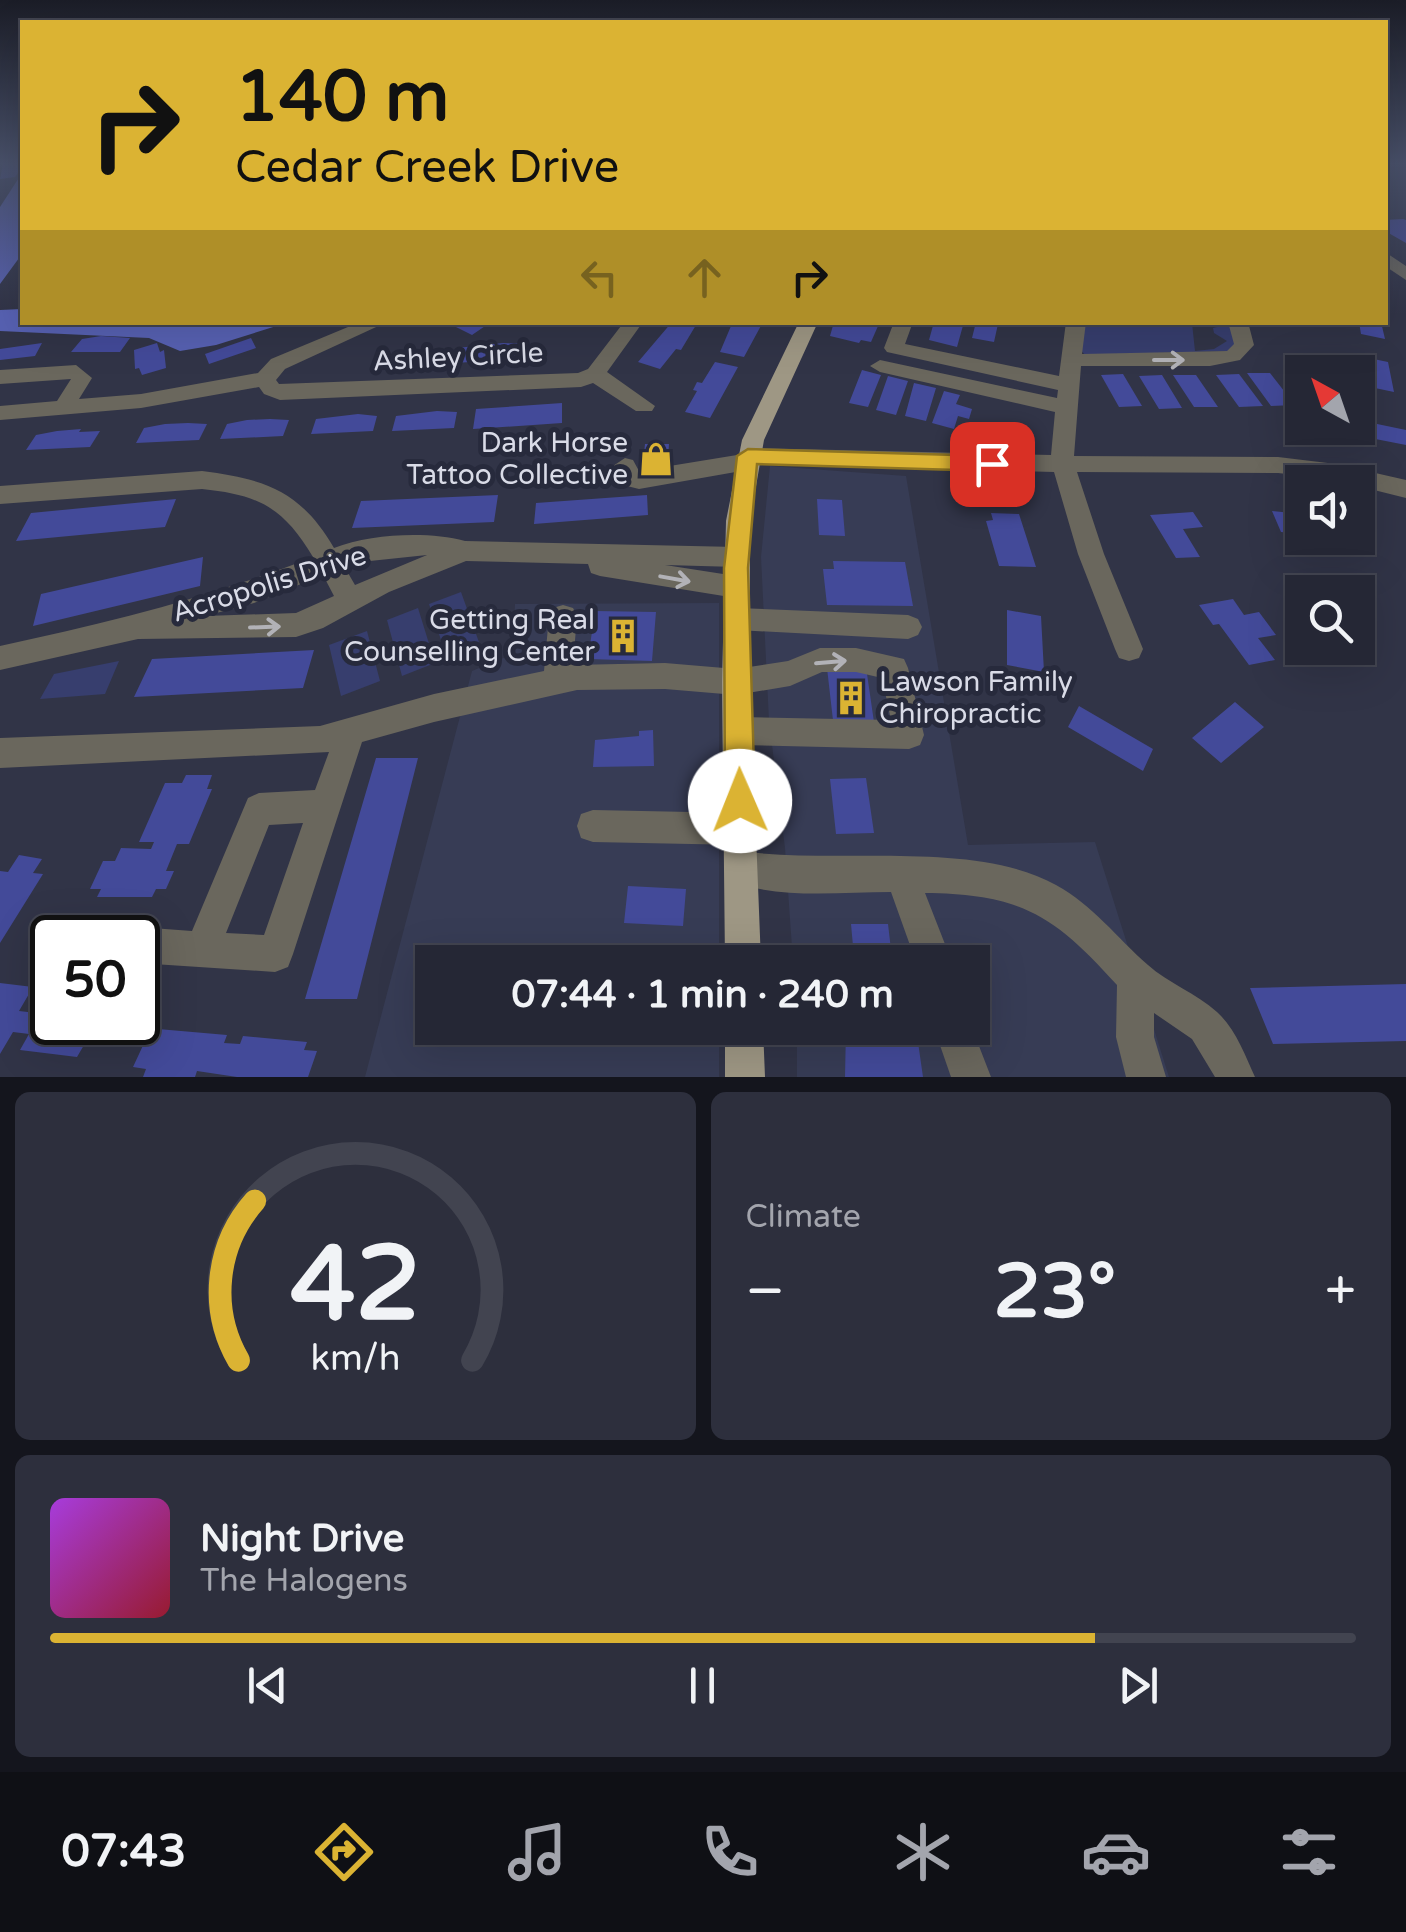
<!DOCTYPE html>
<html lang="en">
<head>
<meta charset="utf-8">
<style>
	body { margin:0; font-family:"Varela Round",sans-serif; background:#2d2f3d; color:#f1f3f6; height:100vh; display:flex; flex-direction:column; font-size:38px; white-space:nowrap }
	* { box-sizing:border-box; margin:0 }
	p { font-size:32px; color:#a3a5ad }
	.icon { flex:none; width:55px; height:55px; fill:none; stroke:currentColor; stroke-width:2; stroke-linecap:round; stroke-linejoin:round }
	.map { position:relative; height:1077px; overflow:hidden }
	.side { display:flex; flex-direction:column; gap:15px; padding:15px; background:#14151d; flex:1 }
	.side>* { flex:none }
	.banner { position:absolute; left:20px; top:20px; width:1368px; height:305px; border-radius:0px; box-shadow:0 10px 40px #0002,0 0 0 2px #424450; background:#dbb333; color:#111; overflow:hidden }
	.needle { width:65px; rotate:320deg }
	.fabs { position:absolute; left:1285px; top:355px; display:grid; gap:20px }
	.fabs a { display:grid; place-items:center; width:90px; height:90px; border-radius:0px; background:#252735; box-shadow:0 10px 40px #0002,0 0 0 2px #424450; font-size:50px }
	.speed { position:absolute; left:30px; top:915px; display:flex; gap:20px; font-size:50px; font-weight:700; text-align:center }
	.speed>* { display:grid; place-content:center; width:130px; height:130px; border-radius:50%; background:#252735; box-shadow:0 10px 40px #0002,0 0 0 2px #424450; line-height:1 }
	.speed .limit { border:5px solid #111; border-radius:15px; background:#fff; color:#111 }
	.pin { position:absolute; display:grid; place-items:center; width:85px; height:85px; color:#fff; margin:-42px; border-radius:20px; box-shadow:0 5px 15px #0006 }
	.me { position:absolute; width:110px; margin:-55px; rotate:359deg; stroke-linejoin:round; filter:drop-shadow(0 0 8px #0008) }
	.turn { display:flex; align-items:center; gap:35px; height:210px; padding:0 50px; font-size:45px }
	.turn .icon { width:130px; height:130px; stroke-width:2.5 }
	.turn b { display:block; font-size:70px; line-height:85px }
	.lanes { display:flex; align-items:center; height:95px; padding:0 50px; background:#0003; justify-content:center; gap:50px; direction:ltr }
	.lanes .off { opacity:.35 }
	.big { font-size:75px; font-weight:800; line-height:1.1 }
	.side .widget { flex:1; display:flex; flex-direction:column; justify-content:center; gap:15px; min-width:0; padding:0 35px; border-radius:15px; background:#2d2f3d }
	.side .dial { align-items:center; gap:0 }
	.dial svg { height:260px; overflow:visible; fill:none; stroke:#424450; stroke-width:7; stroke-linecap:round; text-anchor:middle }
	.dial text { fill:#f1f3f6; stroke:none }
	.song { display:flex; align-items:center; gap:30px }
	.cover { width:120px; height:120px; border-radius:15px; background:linear-gradient(135deg,hsl(280 70% 55%),hsl(350 70% 35%)) }
	.played { height:10px; border-radius:5px; background:linear-gradient(90deg,#dbb333 80%,#424450 80%) }
	.keys { display:flex; justify-content:space-around; direction:ltr }
	.heat { display:flex; justify-content:space-between; align-items:center; font-size:55px; direction:ltr }
	.side .tiles { flex:1; display:grid; gap:15px; grid-template-columns:1fr 1fr }
	.widget:last-child { grid-column:span 2 }
	.trip { position:absolute; left:415px; top:945px; width:575px; height:100px; border-radius:0px; background:#252735; box-shadow:0 10px 40px #0002,0 0 0 2px #424450; font-weight:800; line-height:100px; text-align:center }
	.tab-bar { display:flex; height:160px; justify-content:space-around; align-items:center; background:#0f1015; color:#a3a5ad }
	.tab-bar .icon { width:70px; height:70px }
	.tab-bar .selected { color:#dbb333 }
	.tab-bar b { font-size:45px; color:#f1f3f6 }
	.map>svg:first-child { display:block }
	.built { fill:#373c55 }
	.green { fill:#373e6e }
	.forest { fill:#5761b2 }
	.building { fill:#434a99 }
	.lines { fill:none; stroke-linecap:round; stroke-linejoin:round }
	.minor { fill:#6a675d; fill-rule:evenodd }
	.major { fill:#9e9784; fill-rule:evenodd }
	.oneway { stroke:#b2b2b7 }
	.route { fill:#dbb333; stroke:#8e7421; stroke-width:2.5 }
	.labels { text-anchor:middle; dominant-baseline:central; stroke-width:10; stroke-linejoin:round; paint-order:stroke }
	.street-label { font-size:28px; fill:#d9dbe7; stroke:#272a3c }
	.poi-label { font-size:28px; fill:#d9dbe7; stroke:#272a3c; text-anchor:end }
</style>
</head>
<body>
<div class="map">
<svg width="1406" height="1077" viewBox="0 0 1406 1077">
	<rect width="100%" height="100%" fill="#313447"/>
	<path class="built" d="M770,466L906,476L968,845L1095,842L1169,1077H797V1028H972V962H793L785,848L769,721L761,557Z
		M719,603V962H432V1028H719V1077H365L472,671L513,654L515,604Z"/>
	<path class="green" d="M1083,323H1192L1195,351L1214,349L1227,341L1214,333L1213,328L1234,323L1237,342L1228,351L1085,355L1080,349Z
		M461,592L480,645L447,658L429,604Z
		M418,608L435,663L402,676L387,620Z
		M367,631L380,681L341,696L329,645Z
		M119,661L105,694L40,699L54,674Z"/>
	<path class="forest" d="M22,173V254L0,284V207Z
		M22,309V322L286,323L216,345L180,351L149,338L0,331V310Z"/>
	<path class="building" d="M3,164H22V167L15,177L0,179Z
		M1403,219L1406,220V243L1385,231V220Z
		M462,322H491L472,335L456,327Z
		M672,322L696,325L681,350L676,349L660,369L638,362Z
		M738,322H763L744,357L720,352L731,326L736,327Z
		M834,322H861L878,326L871,342L861,340L859,343L830,336Z
		M934,322H964L957,347L929,340Z
		M976,322L998,324L994,342L972,338Z
		M1359,322H1381L1385,339L1361,334Z
		M101,336L130,338L120,352H71L82,339Z
		M251,338L256,348L209,364L205,354Z
		M42,343L35,356L0,360V349Z
		M157,343L160,352L164,350L166,368L142,375L139,368L135,369L134,350Z
		M503,343L534,344L533,358L455,363L457,348Z
		M1364,357L1388,362L1394,392L1370,387Z
		M715,362L738,367L710,418L685,412L697,391L693,390L697,382L702,383Z
		M862,370L881,375L868,407L849,403Z
		M1247,373H1270L1295,405L1271,406Z
		M1123,374L1142,406L1119,407L1101,375Z
		M1239,374L1263,406L1239,407L1216,375Z
		M1162,375L1182,408L1159,409L1139,376Z
		M1173,375H1196L1218,407H1194Z
		M888,376L908,381L896,415L876,410Z
		M914,383L936,388L926,421L905,416Z
		M944,391L960,395L956,404L972,409L969,419L958,416L954,429L932,423Z
		M562,403V423L473,429L476,409Z
		M437,411L457,412L454,428L392,431L396,416Z
		M358,414L377,416L373,431L311,434L316,419Z
		M247,420L270,419L289,420L283,436L220,439L227,424Z
		M1358,420L1406,430V445L1355,435L1353,428H1358Z
		M165,424L188,423L207,424L199,440L136,443L144,428Z
		M57,431L81,429L79,432L100,431L90,447L26,450L36,435Z
		M645,444H669L667,474L642,473Z
		M498,495L494,522L352,528L361,501Z
		M647,495L648,515L534,524L536,503Z
		M176,499L165,527L16,541L31,513Z
		M817,499L842,500L845,536L819,535Z
		M1272,511L1302,514V534L1281,532Z
		M1193,512L1203,527L1183,529L1200,557L1176,558L1150,515Z
		M991,513L1019,514L1036,567L999,566L986,521L993,520Z
		M203,557L200,586L33,626L41,594Z
		M833,561L905,562L913,606L827,605L823,569H834Z
		M1233,599L1244,615L1259,612L1276,635L1258,638L1275,660L1249,665L1219,624L1213,625L1199,605Z
		M1007,610L1041,616L1044,672L1007,665Z
		M595,611L656,612L652,661L588,659Z
		M314,650L303,688L134,697L152,659Z
		M866,667L875,729H834L827,668Z
		M1235,702L1264,727L1221,763L1192,738Z
		M1079,706L1153,749L1143,771L1068,727Z
		M653,730L654,766L593,767L595,740L639,736V731Z
		M376,758H418L357,999H305Z
		M186,775H212L207,789H212L189,844H177L166,871H174L166,889H156L152,897H97L101,889H90L103,861H115L121,848L151,849L154,842H139L165,783H182Z
		M866,778L874,833L836,834L830,779Z
		M19,855L42,859L33,873L43,874L0,943V871L8,872Z
		M628,886L686,889L683,926L624,923Z
		M851,924H888L892,958L865,962L864,957H854Z
		M0,983L33,987L19,1011L45,1014L52,1001V1022H112L100,1046L84,1045L77,1057L20,1050L29,1034L13,1032L0,1054Z
		M1406,984V1041L1273,1044L1250,988Z
		M846,1028H916L923,1077H845Z
		M158,1029L227,1035L224,1043L240,1044L243,1036L307,1042L304,1050L317,1051L308,1077H237L197,1071L195,1077H143L146,1069L133,1067L146,1039L153,1040Z"/>
	<g class="lines">
		<path class="minor" d="M1385,252L1406,266V280L1385,266Z
			M360,322H387L285,369L276,380L279,384L578,373L588,369L624,322H643L607,372L655,406L652,411H636L593,383L581,387L280,400L264,394L259,387L141,408L0,420V406L57,401L71,379L0,384V370L76,365L92,378L79,399L141,394L258,373L271,359Z
			M894,322H913L905,344L1059,376L1066,322H1086L1082,354L1227,351L1234,344L1228,322H1248L1254,345L1240,360L1210,366H1081L1074,456L1278,457L1336,464L1406,480V498L1358,486V482L1278,473L1077,472L1104,554L1143,649L1139,658L1129,661L1119,658L1115,649L1078,554L1054,472L757,464L747,470L639,489L619,484L613,466L625,458L633,460L639,471L737,455L748,448L1051,455L1055,412L880,372L870,366L880,360L1057,398L1058,390L887,352L884,348Z
			M202,471C265,479 301,491 334,548C371,534 427,531 465,541L737,547L746,550L750,557L746,564L737,567L665,565L736,576L745,579L749,587L745,595L736,598L600,576L591,573L588,564L466,561L389,592L323,628L296,637L138,639L0,670V646C107,623 212,597 313,557C283,507 259,495 202,489L0,504V486ZM427,555L355,585L344,566L351,563ZM323,575L334,596L296,613L205,616L254,603Z
			M563,605L573,608L577,616L573,665L665,663L736,669L788,661L820,648H856L904,659L908,668L924,735L920,745L909,749L739,745L728,741L724,731L728,721L739,717L891,720L882,678L856,672H822L790,686L736,695L665,689L577,690L434,722L362,742L293,954L288,967L275,972L138,963V938H123L138,927L192,931L248,798L259,793L315,790L329,752L0,768V738L320,726L434,694L544,671L549,616L553,608ZM303,823L264,935L226,933L269,825Z
			M737,608L908,615L918,619L922,627L918,635L908,639L737,630L727,627L723,619L727,611Z
			M593,810L740,813L752,817L756,829L752,841L740,845L593,842L581,838L577,826L581,814Z
			M741,851C836,865 973,839 1056,885C1094,906 1116,937 1148,965C1168,983 1196,993 1217,1012C1235,1028 1245,1055 1255,1077H1215L1192,1039L1154,1013V1037L1166,1077H1126L1116,1037L1117,985C1054,915 1021,894 925,893L952,962H916L891,892C839,892 777,900 729,880L724,868L729,856Z
			M48,921L65,926L69,938H52V957L35,952L30,939L35,926Z
			M934,1028H972L991,1077H951Z"/>
		<path class="major" d="M799,322H818L764,440L750,521V682L761,962H725L722,682L726,521L742,440Z
			M725,1028H763L765,1077H725Z"/>
	</g>
	<defs><path id="oneway-shaft" d="M-6 0H5M1.5-3L5.5 0L1.5 3" fill="none" stroke-width="1.6" stroke-linecap="round" stroke-linejoin="round" transform="scale(2.5)"/></defs>
	<g class="oneway">
		<use href="#oneway-shaft" transform="translate(1169 360)"/>
		<use href="#oneway-shaft" transform="translate(675 579) rotate(10)"/>
		<use href="#oneway-shaft" transform="translate(265 627) rotate(-2)"/>
		<use href="#oneway-shaft" transform="translate(831 662) rotate(-5)"/>
	</g>
	<linearGradient id="sky" x2="0" y2="1"><stop stop-color="#1b1d27"/><stop offset="0.52" stop-color="#485069"/><stop offset="1" stop-color="#485069" stop-opacity="0"/></linearGradient>
	<rect width="1406" height="314" fill="url(#sky)"/>
	<path class="route" d="M748,449L992,456L1002,464L992,471L757,464L748,568L755,801L750,811L740,816L730,811L725,801L724,568L737,456Z"/>
	<defs>
		<g id="shop-bare" transform="scale(2.7)"><path d="M-5-2.5h2.3a2.7 3.5 0 0 1 5.4 0H5L5.5 6h-11ZM-1.5-2.5h3a1.5 2.3 0 0 0-3 0Z" fill="#dbb333" stroke="#272a3c" stroke-width="2.5" paint-order="stroke"/></g>
		<g id="building-bare" transform="scale(2.7)"><path d="M-4-6H4V6H1V3H-1V6H-4ZM-2.5-4.3h1.7v1.8h-1.7ZM.8-4.3h1.7v1.8H.8ZM-2.5-1h1.7V.8h-1.7ZM.8-1h1.7V.8H.8Z" fill="#dbb333" stroke="#272a3c" stroke-width="2.5" paint-order="stroke"/></g>
	</defs>
	<g fill-rule="evenodd">
		<use href="#shop-bare" x="656" y="459"/>
		<use href="#building-bare" x="623" y="636"/>
		<use href="#building-bare" x="851" y="698"/>
	</g>
	<g class="labels">
		<g class="street-label">
			<text transform="translate(458 357) rotate(-3)">Ashley Circle</text>
			<text transform="translate(269 584) rotate(-17)">Acropolis Drive</text>
		</g>
		<g class="poi-label">
			<text x="628" y="443">Dark Horse<tspan x="628" dy="32">Tattoo Collective</tspan></text>
			<text x="595" y="620">Getting Real<tspan x="595" dy="32">Counselling Center</tspan></text>
			<text x="879" y="682" text-anchor="start">Lawson Family<tspan x="879" dy="32">Chiropractic</tspan></text>
		</g>
	</g>
</svg>
<div class="fabs">
<a><svg class="needle" viewBox="-14 -14 28 28"><path d="M0-13l5 13h-10z" fill="#e53935"/><path d="M0 13l5-13h-10z" fill="#a3a5ad"/></svg></a>
<a><svg class="icon" aria-label="sound" viewBox="0 0 24 24"><path d="M4 9h4l5-4v14l-5-4H4zM17 9q2 3 0 6"/></svg></a>
<a><svg class="icon" aria-label="search" viewBox="0 0 24 24"><circle cx="10" cy="10" r="6"/><path d="M15 15l6 6"/></svg></a>
</div>
<div class="speed"><div class="limit">50</div></div>
<div class="pin" style="left:992px;top:464px;background:#d93025"><svg class="icon" aria-label="arrive" viewBox="0 0 24 24"><path d="M6 21V4h12l-3 4 3 4H6"/></svg></div>
<svg class="me" style="left:740px;top:801px" viewBox="-20 -20 40 40"><circle r="19" fill="#fff"/><path d="M0-13L10 11 0 6-10 11z" fill="#dbb333"/></svg>
<div class="trip">07:44 · 1 min · 240 m</div>
<div class="banner">
<div class="turn"><svg class="icon" aria-label="right" viewBox="0 0 24 24"><path d="M7 20v-9h11M14 6l5 5-5 5"/></svg><div><b>140 m</b>Cedar Creek Drive</div></div>
<div class="lanes"><svg class="icon off" aria-label="left" viewBox="0 0 24 24"><path d="M17 20v-9H6M10 6l-5 5 5 5"/></svg><svg class="icon off" aria-label="ahead" viewBox="0 0 24 24"><path d="M12 20V5M6 11l6-6 6 6"/></svg><svg class="icon" aria-label="right" viewBox="0 0 24 24"><path d="M7 20v-9h11M14 6l5 5-5 5"/></svg></div>
</div>
</div>
<section class="side">
<div class="tiles">
<div class="widget dial"><svg viewBox="0 0 100 80">
<path d="M14 69A42 42 0 1 1 86 69"/>
<path d="M14 69A42 42 0 0 1 19 20" stroke="#dbb333"/>
<text x="50" y="56" font-size="32" font-weight="700">42</text>
<text x="50" y="72" font-size="11">km/h</text>
</svg></div>
<div class="widget"><p>Climate</p>
<div class="heat"><a>−</a><b class="big">23°</b><a>+</a></div>
</div>
<div class="widget">
<div class="song"><i class="cover"></i><div><b>Night Drive</b><p>The Halogens</p></div></div>
<div class="played"></div>
<div class="keys"><svg class="icon" aria-label="previous" viewBox="0 0 24 24"><path d="M18 5L8 12l10 7zM5 5v14"/></svg><svg class="icon" aria-label="pause" viewBox="0 0 24 24"><path d="M8 5v14M16 5v14"/></svg><svg class="icon" aria-label="next" viewBox="0 0 24 24"><path d="M6 5l10 7-10 7zM19 5v14"/></svg></div>
</div>
</div>
</section>
<nav class="tab-bar">
<b>07:43</b>
<svg class="icon selected" aria-label="directions" viewBox="0 0 24 24"><path d="M12 3l9 9-9 9-9-9zM9 14v-3h6M13 9l2 2-2 2"/></svg>
<svg class="icon" aria-label="music" viewBox="0 0 24 24"><path d="M9 18V5l10-2v13"/><circle cx="6" cy="18" r="3"/><circle cx="16" cy="16" r="3"/></svg>
<svg class="icon" aria-label="phone" viewBox="0 0 24 24"><path d="M5 4h4l2 5-3 2q2 4 5 5l2-3 5 2v4C11 20 4 13 5 4z"/></svg>
<svg class="icon" aria-label="climate" viewBox="0 0 24 24"><path d="M12 3v18M4 7l16 10M4 17L20 7"/></svg>
<svg class="icon" aria-label="car" viewBox="0 0 24 24"><path d="M5 17H2v-5l4-1 3-4h7l3 4 3 1v5h-3M9 17h6M6 11h13"/><circle cx="7" cy="17" r="2"/><circle cx="17" cy="17" r="2"/></svg>
<svg class="icon" aria-label="filters" viewBox="0 0 24 24"><path d="M4 7h16M4 17h16"/><circle cx="9" cy="7" r="2"/><circle cx="15" cy="17" r="2"/></svg>
</nav>
</body>
</html>
